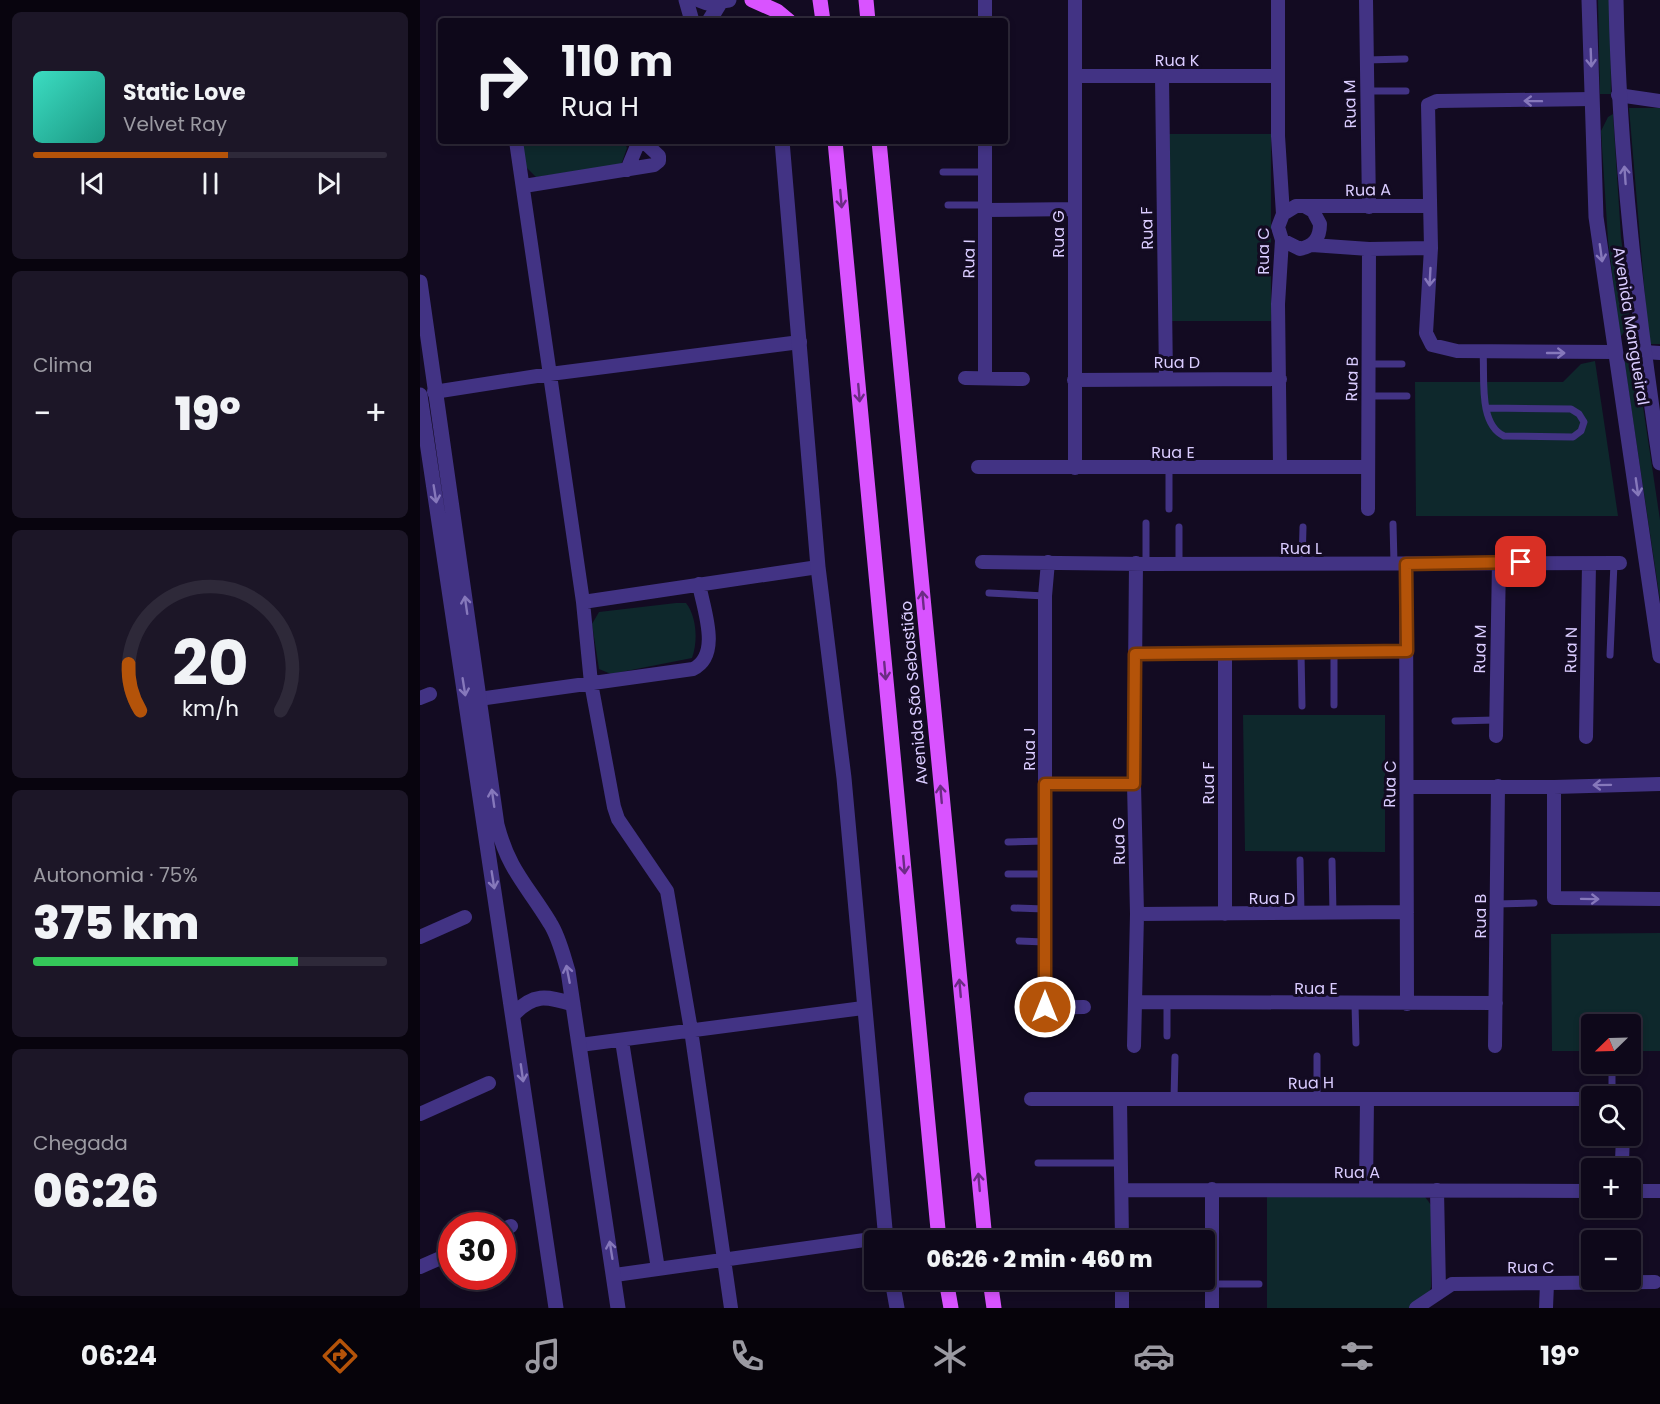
<!DOCTYPE html>
<html lang="pt">
<head>
<meta charset="utf-8">
<style>
	body { margin:0; font-family:Poppins,sans-serif; background:#1c1627; color:#f1f3f6; height:100vh; display:flex; flex-direction:column; font-size:22px; white-space:nowrap }
	* { box-sizing:border-box; margin:0 }
	p { font-size:20px; color:#9b9aa2 }
	.icon { flex:none; width:33px; height:33px; fill:none; stroke:currentColor; stroke-width:2; stroke-linecap:round; stroke-linejoin:round }
	.map { position:relative; flex:1; overflow:hidden }
	.details { display:flex; flex-direction:column; gap:12px; padding:12px; background:#08040e; width:420px }
	.details>* { flex:none }
	.banner { position:absolute; left:18px; top:18px; width:570px; height:126px; border-radius:6px; box-shadow:0 3px 9px #0003,0 0 0 2px #2e2939; background:#0e081a; color:#f1f3f6; overflow:hidden }
	.needle { width:39px; rotate:247deg }
	.fabs { position:absolute; left:1161px; top:1014px; display:grid; gap:12px }
	.fabs a { display:grid; place-items:center; width:60px; height:60px; border-radius:6px; background:#0e081a; box-shadow:0 3px 9px #0003,0 0 0 2px #2e2939; font-size:30px }
	.speed { position:absolute; left:18px; top:1212px; display:flex; gap:12px; font-size:30px; font-weight:700; text-align:center }
	.speed>* { display:grid; place-content:center; width:78px; height:78px; border-radius:50%; background:#0e081a; box-shadow:0 3px 9px #0003,0 0 0 2px #2e2939; line-height:1 }
	.speed .limit { border:9px solid #d22; background:#fff; color:#111 }
	.pin { position:absolute; display:grid; place-items:center; width:51px; height:51px; color:#fff; margin:-26px; border-radius:12px; box-shadow:0 3px 9px #0006 }
	.me { position:absolute; width:66px; margin:-33px; rotate:0deg; stroke-linejoin:round; filter:drop-shadow(0 0 4px #0008) }
	.turn { display:flex; align-items:center; gap:21px; height:126px; padding:0 24px; font-size:27px }
	.turn .icon { width:78px; height:78px; stroke-width:2.5 }
	.turn b { display:block; font-size:42px; line-height:51px }
	.big { font-size:45px; font-weight:800; line-height:1.1 }
	.details .tile { flex:1; display:flex; flex-direction:column; justify-content:center; gap:9px; min-width:0; padding:0 21px; border-radius:9px; background:#1c1627 }
	.details .dial { align-items:center; gap:0 }
	.dial svg { height:156px; overflow:visible; fill:none; stroke:#2e2939; stroke-width:7; stroke-linecap:round; text-anchor:middle }
	.dial text { fill:#f1f3f6; stroke:none }
	.song { display:flex; align-items:center; gap:18px }
	.cover { width:72px; height:72px; border-radius:9px; background:linear-gradient(135deg,hsl(170 70% 55%),hsl(170 70% 35%)) }
	.played { height:6px; border-radius:3px; background:linear-gradient(90deg,#b45309 55%,#2e2939 55%) }
	.keys { display:flex; justify-content:space-around; direction:ltr }
	.heat { display:flex; justify-content:space-between; align-items:center; font-size:33px; direction:ltr }
	.charge { height:9px; border-radius:4px; background:linear-gradient(90deg,#34c759 75%,#2e2939 0) }
	.trip { position:absolute; left:444px; top:1230px; width:351px; height:60px; border-radius:6px; background:#0e081a; box-shadow:0 3px 9px #0003,0 0 0 2px #2e2939; font-weight:800; line-height:60px; text-align:center }
	.menu { display:flex; height:96px; justify-content:space-around; align-items:center; background:#06030a; color:#9b9aa2 }
	.menu .icon { width:42px; height:42px }
	.menu .on { color:#b45309 }
	.menu b { font-size:27px; color:#f1f3f6 }
	main { display:flex; flex:1; min-height:0 }
	.map>svg:first-child { display:block }
	.green { fill:#0e282c }
	.lines { fill:none; stroke-linecap:round; stroke-linejoin:round }
	.service { stroke:#423384; stroke-width:7 }
	.minor { stroke:#423384; stroke-width:14 }
	.tertiary { stroke:#423384; stroke-width:15 }
	.primary { stroke:#d953ff; stroke-width:15 }
	.oneway { stroke:#8678bb }
	.oneway2 { stroke:#6c2b85 }
	.route-casing { stroke:#753606; stroke-width:15 }
	.route { stroke:#b45309; stroke-width:10 }
	.labels { text-anchor:middle; dominant-baseline:central; stroke-width:6; stroke-linejoin:round; paint-order:stroke }
	.street-label { font-size:16px; fill:#daccff; stroke:#130b22 }
</style>
</head>
<body>
<main>
<section class="details">
<div class="tile">
<div class="song"><i class="cover"></i><div><b>Static Love</b><p>Velvet Ray</p></div></div>
<div class="played"></div>
<div class="keys"><svg class="icon" aria-label="previous" viewBox="0 0 24 24"><path d="M18 5L8 12l10 7zM5 5v14"/></svg><svg class="icon" aria-label="pause" viewBox="0 0 24 24"><path d="M8 5v14M16 5v14"/></svg><svg class="icon" aria-label="next" viewBox="0 0 24 24"><path d="M6 5l10 7-10 7zM19 5v14"/></svg></div>
</div>
<div class="tile"><p>Clima</p>
<div class="heat"><a>−</a><b class="big">19°</b><a>+</a></div>
</div>
<div class="tile dial"><svg viewBox="0 0 100 80">
<path d="M14 69A42 42 0 1 1 86 69"/>
<path d="M14 69A42 42 0 0 1 8 45" stroke="#b45309"/>
<text x="50" y="56" font-size="32" font-weight="700">20</text>
<text x="50" y="72" font-size="11">km/h</text>
</svg></div>
<div class="tile"><p>Autonomia · 75%</p><b class="big">375 km</b><div class="charge"></div></div>
<div class="tile"><p>Chegada</p><b class="big">06:26</b></div>
</section>
<div class="map">
<svg width="1240" height="1308" viewBox="0 0 1240 1308">
	<rect width="100%" height="100%" fill="#130b22"/>
	<path class="green" d="M1178,0H1190L1191,94H1180Z
		M1209,108H1240V344H1229Z
		M1193,114L1201,237L1210,309L1207,327L1200,338L1188,240L1181,131L1188,117Z
		M749,134H851V321H747Z
		M102,141H204L207,148L201,165L116,177L106,167Z
		M1204,360H1216L1240,520V600Z
		M1175,361L1198,516H996L995,382H1143L1161,364Z
		M256,603H266C277,617 278,642 272,658L191,674L179,669L172,624L179,612Z
		M823,715H965V852L825,851Z
		M1240,933V1051H1211L1210,1024H1172L1171,1051H1132L1131,934Z
		M847,1194H1003L1011,1205V1287L1009,1293L989,1308H847Z"/>
	<g class="lines">
		<path class="service" d="M946,60L985,59
			M946,91H986
			M523,172H565
			M528,205H567
			M1063,352C1065,377 1058,424 1084,436L1153,437L1161,431L1164,422L1159,414L1151,409L1067,408
			M949,364H982
			M948,396H987
			M749,509V468
			M726,523V564
			M973,524L974,563
			M759,564V527
			M882,564L883,527
			M569,593L625,596
			M881,653L882,706
			M1190,655L1194,563
			M914,705V652
			M1035,721L1075,720
			M588,842L625,841
			M880,860L881,914
			M912,861L913,914
			M588,874H625
			M1077,904L1114,903
			M594,908L625,909
			M599,941L625,942
			M935,1004L936,1043
			M747,1036V1004
			M1192,1096V1064
			M754,1099L755,1057
			M897,1099V1056
			M618,1163H702
			M793,1284H839"/>
		<path class="minor" d="M655,0V468
			M858,0V136L863,214L858,227L862,240L858,304L860,467
			M946,0L949,207
			M565,21V0
			M655,76H858
			M742,77L746,378
			M1198,95L1240,101
			M1172,99L1017,101L1008,105L1011,248L1006,333L1012,345L1037,351L1195,352
			M96,141L163,602L171,683L194,807L198,819L247,891L271,1030L311,1308
			M207,170L219,141
			M104,186L234,165L239,161V156L223,141
			M566,210L655,209
			M863,214L876,206H1010
			M862,240L880,249C894,246 900,238 900,224L893,211L886,207
			M892,245L949,249L1011,248
			M1224,352L1240,353
			M565,377V141
			M545,378L603,379
			M654,380L860,379
			M14,392L130,374L380,342
			M558,467H947
			M948,509L949,249
			M562,562L726,564L1200,563
			M986,564L987,1004
			M163,602L398,567
			M715,654L987,651
			M0,698L10,694
			M59,699L273,669C302,655 283,608 279,584
			M1076,736L1079,562
			M1166,737L1169,564
			M625,784H714
			M1240,784L1134,787V898L1240,899
			M988,787H1134
			M717,914L987,912
			M805,914V653
			M0,937L45,917
			M716,1002L1076,1003
			M625,1007V596L628,562
			M602,1008L664,1007
			M202,1041L238,1269
			M160,1045L443,1008
			M714,1046L717,914L714,784L716,563
			M1075,1046L1078,786
			M611,1099H1172
			M700,1100L702,1240
			M0,1114L69,1083
			M1202,1161L1203,1136
			M792,1189V1308
			M946,1189L947,1099
			M702,1190L1172,1191
			M1017,1190L1019,1290
			M1210,1191H1240
			M82,1230L91,1226
			M0,1267L32,1253
			M195,1275L466,1237
			M702,1308V1280
			M996,1308L1032,1284L1235,1282
			M1126,1308L1127,1284"/>
		<path class="tertiary" d="M266,0L272,21
			M279,0L287,3L309,0
			M1169,0L1176,217L1240,656
			M1196,0C1199,156 1217,309 1240,463
			M289,21L300,3
			M362,141L398,567L424,778L466,1240
			M0,282L77,825C89,871 107,885 130,923C139,937 143,955 148,971L198,1308
			M0,395L136,1308
			M93,1015C113,993 126,996 153,1004
			M472,1280L477,1308"/>
		<path class="primary" d="M332,0L357,11L369,21
			M400,0L403,21
			M446,0L448,21
			M415,141L519,1240
			M459,141L565,1240
			M526,1280L531,1308
			M570,1280L574,1308"/>
	</g>
	<defs><path id="oneway-shaft" d="M-6 0H5M1.5-3L5.5 0L1.5 3" fill="none" stroke-width="1.6" stroke-linecap="round" stroke-linejoin="round" transform="scale(1.5)"/></defs>
	<g class="oneway">
		<use href="#oneway-shaft" transform="translate(1171 58) rotate(88)"/>
		<use href="#oneway-shaft" transform="translate(1113 101) rotate(-179)"/>
		<use href="#oneway-shaft" transform="translate(1205 175) rotate(-94)"/>
		<use href="#oneway-shaft" transform="translate(1181 253) rotate(82)"/>
		<use href="#oneway-shaft" transform="translate(1010 277) rotate(93)"/>
		<use href="#oneway-shaft" transform="translate(1136 353)"/>
		<use href="#oneway-shaft" transform="translate(1217 487) rotate(82)"/>
		<use href="#oneway-shaft" transform="translate(15 494) rotate(81)"/>
		<use href="#oneway-shaft" transform="translate(46 605) rotate(-98)"/>
		<use href="#oneway-shaft" transform="translate(44 687) rotate(81)"/>
		<use href="#oneway-shaft" transform="translate(1182 785) rotate(179)"/>
		<use href="#oneway-shaft" transform="translate(73 798) rotate(-98)"/>
		<use href="#oneway-shaft" transform="translate(73 880) rotate(81)"/>
		<use href="#oneway-shaft" transform="translate(1170 899) rotate(1)"/>
		<use href="#oneway-shaft" transform="translate(148 974) rotate(-101)"/>
		<use href="#oneway-shaft" transform="translate(102 1073) rotate(82)"/>
		<use href="#oneway-shaft" transform="translate(191 1250) rotate(-99)"/>
	</g>
	<g class="oneway2">
		<use href="#oneway-shaft" transform="translate(421 199) rotate(85)"/>
		<use href="#oneway-shaft" transform="translate(439 393) rotate(85)"/>
		<use href="#oneway-shaft" transform="translate(503 600) rotate(-95)"/>
		<use href="#oneway-shaft" transform="translate(465 671) rotate(85)"/>
		<use href="#oneway-shaft" transform="translate(521 794) rotate(-95)"/>
		<use href="#oneway-shaft" transform="translate(484 865) rotate(85)"/>
		<use href="#oneway-shaft" transform="translate(540 988) rotate(-95)"/>
		<use href="#oneway-shaft" transform="translate(559 1182) rotate(-95)"/>
	</g>
	<g class="lines">
		<g class="route-casing">
			<path id="route" d="M625,1007V784H714L715,654L987,651L986,564L1101,562"/>
		</g>
		<use href="#route" class="route"/>
	</g>
	<g class="labels">
		<g class="street-label">
			<text x="757" y="60">Rua K</text>
			<text transform="translate(930 104) rotate(-91)">Rua M</text>
			<text transform="translate(948 190) rotate(-1)">Rua A</text>
			<text transform="translate(727 228) rotate(-91)">Rua F</text>
			<text transform="translate(638 234) rotate(-90)">Rua G</text>
			<text transform="translate(843 251) rotate(-90)">Rua C</text>
			<text transform="translate(549 259) rotate(-89)">Rua I</text>
			<text transform="translate(1211 326) rotate(81)">Avenida Mangueiral</text>
			<text x="757" y="362">Rua D</text>
			<text transform="translate(932 379) rotate(-89)">Rua B</text>
			<text x="753" y="452">Rua E</text>
			<text x="881" y="548">Rua L</text>
			<text transform="translate(1060 649) rotate(-89)">Rua M</text>
			<text transform="translate(1151 650) rotate(-89)">Rua N</text>
			<text transform="translate(494 693) rotate(-95)">Avenida São Sebastião</text>
			<text transform="translate(609 749) rotate(-90)">Rua J</text>
			<text transform="translate(788 783) rotate(-90)">Rua F</text>
			<text transform="translate(970 784) rotate(-89)">Rua C</text>
			<text transform="translate(699 841) rotate(-91)">Rua G</text>
			<text x="852" y="898">Rua D</text>
			<text transform="translate(1060 916) rotate(-90)">Rua B</text>
			<text x="896" y="988">Rua E</text>
			<text transform="translate(891 1083) rotate(-1)">Rua H</text>
			<text x="937" y="1172">Rua A</text>
			<text x="1111" y="1267">Rua C</text>
		</g>
	</g>
</svg>
<div class="fabs">
<a><svg class="needle" viewBox="-14 -14 28 28"><path d="M0-13l5 13h-10z" fill="#e53935"/><path d="M0 13l5-13h-10z" fill="#9b9aa2"/></svg></a>
<a><svg class="icon" aria-label="search" viewBox="0 0 24 24"><circle cx="10" cy="10" r="6"/><path d="M15 15l6 6"/></svg></a>
<a>+</a>
<a>−</a>
</div>
<div class="speed"><div class="limit">30</div></div>
<div class="pin" style="left:1101px;top:562px;background:#d93025"><svg class="icon" aria-label="arrive" viewBox="0 0 24 24"><path d="M6 21V4h12l-3 4 3 4H6"/></svg></div>
<svg class="me" style="left:625px;top:1007px" viewBox="-20 -20 40 40"><circle r="17" fill="#b45309" stroke="#fff" stroke-width="3"/><path d="M0-11L8 9 0 5-8 9z" fill="#fff"/></svg>
<div class="trip">06:26 · 2 min · 460 m</div>
<div class="banner">
<div class="turn"><svg class="icon" aria-label="right" viewBox="0 0 24 24"><path d="M7 20v-9h11M14 6l5 5-5 5"/></svg><div><b>110 m</b>Rua H</div></div>
</div>
</div>
</main>
<nav class="menu">
<b>06:24</b>
<svg class="icon on" aria-label="directions" viewBox="0 0 24 24"><path d="M12 3l9 9-9 9-9-9zM9 14v-3h6M13 9l2 2-2 2"/></svg>
<svg class="icon" aria-label="music" viewBox="0 0 24 24"><path d="M9 18V5l10-2v13"/><circle cx="6" cy="18" r="3"/><circle cx="16" cy="16" r="3"/></svg>
<svg class="icon" aria-label="phone" viewBox="0 0 24 24"><path d="M5 4h4l2 5-3 2q2 4 5 5l2-3 5 2v4C11 20 4 13 5 4z"/></svg>
<svg class="icon" aria-label="climate" viewBox="0 0 24 24"><path d="M12 3v18M4 7l16 10M4 17L20 7"/></svg>
<svg class="icon" aria-label="car" viewBox="0 0 24 24"><path d="M5 17H2v-5l4-1 3-4h7l3 4 3 1v5h-3M9 17h6M6 11h13"/><circle cx="7" cy="17" r="2"/><circle cx="17" cy="17" r="2"/></svg>
<svg class="icon" aria-label="filters" viewBox="0 0 24 24"><path d="M4 7h16M4 17h16"/><circle cx="9" cy="7" r="2"/><circle cx="15" cy="17" r="2"/></svg>
<b>19°</b>
</nav>
</body>
</html>
